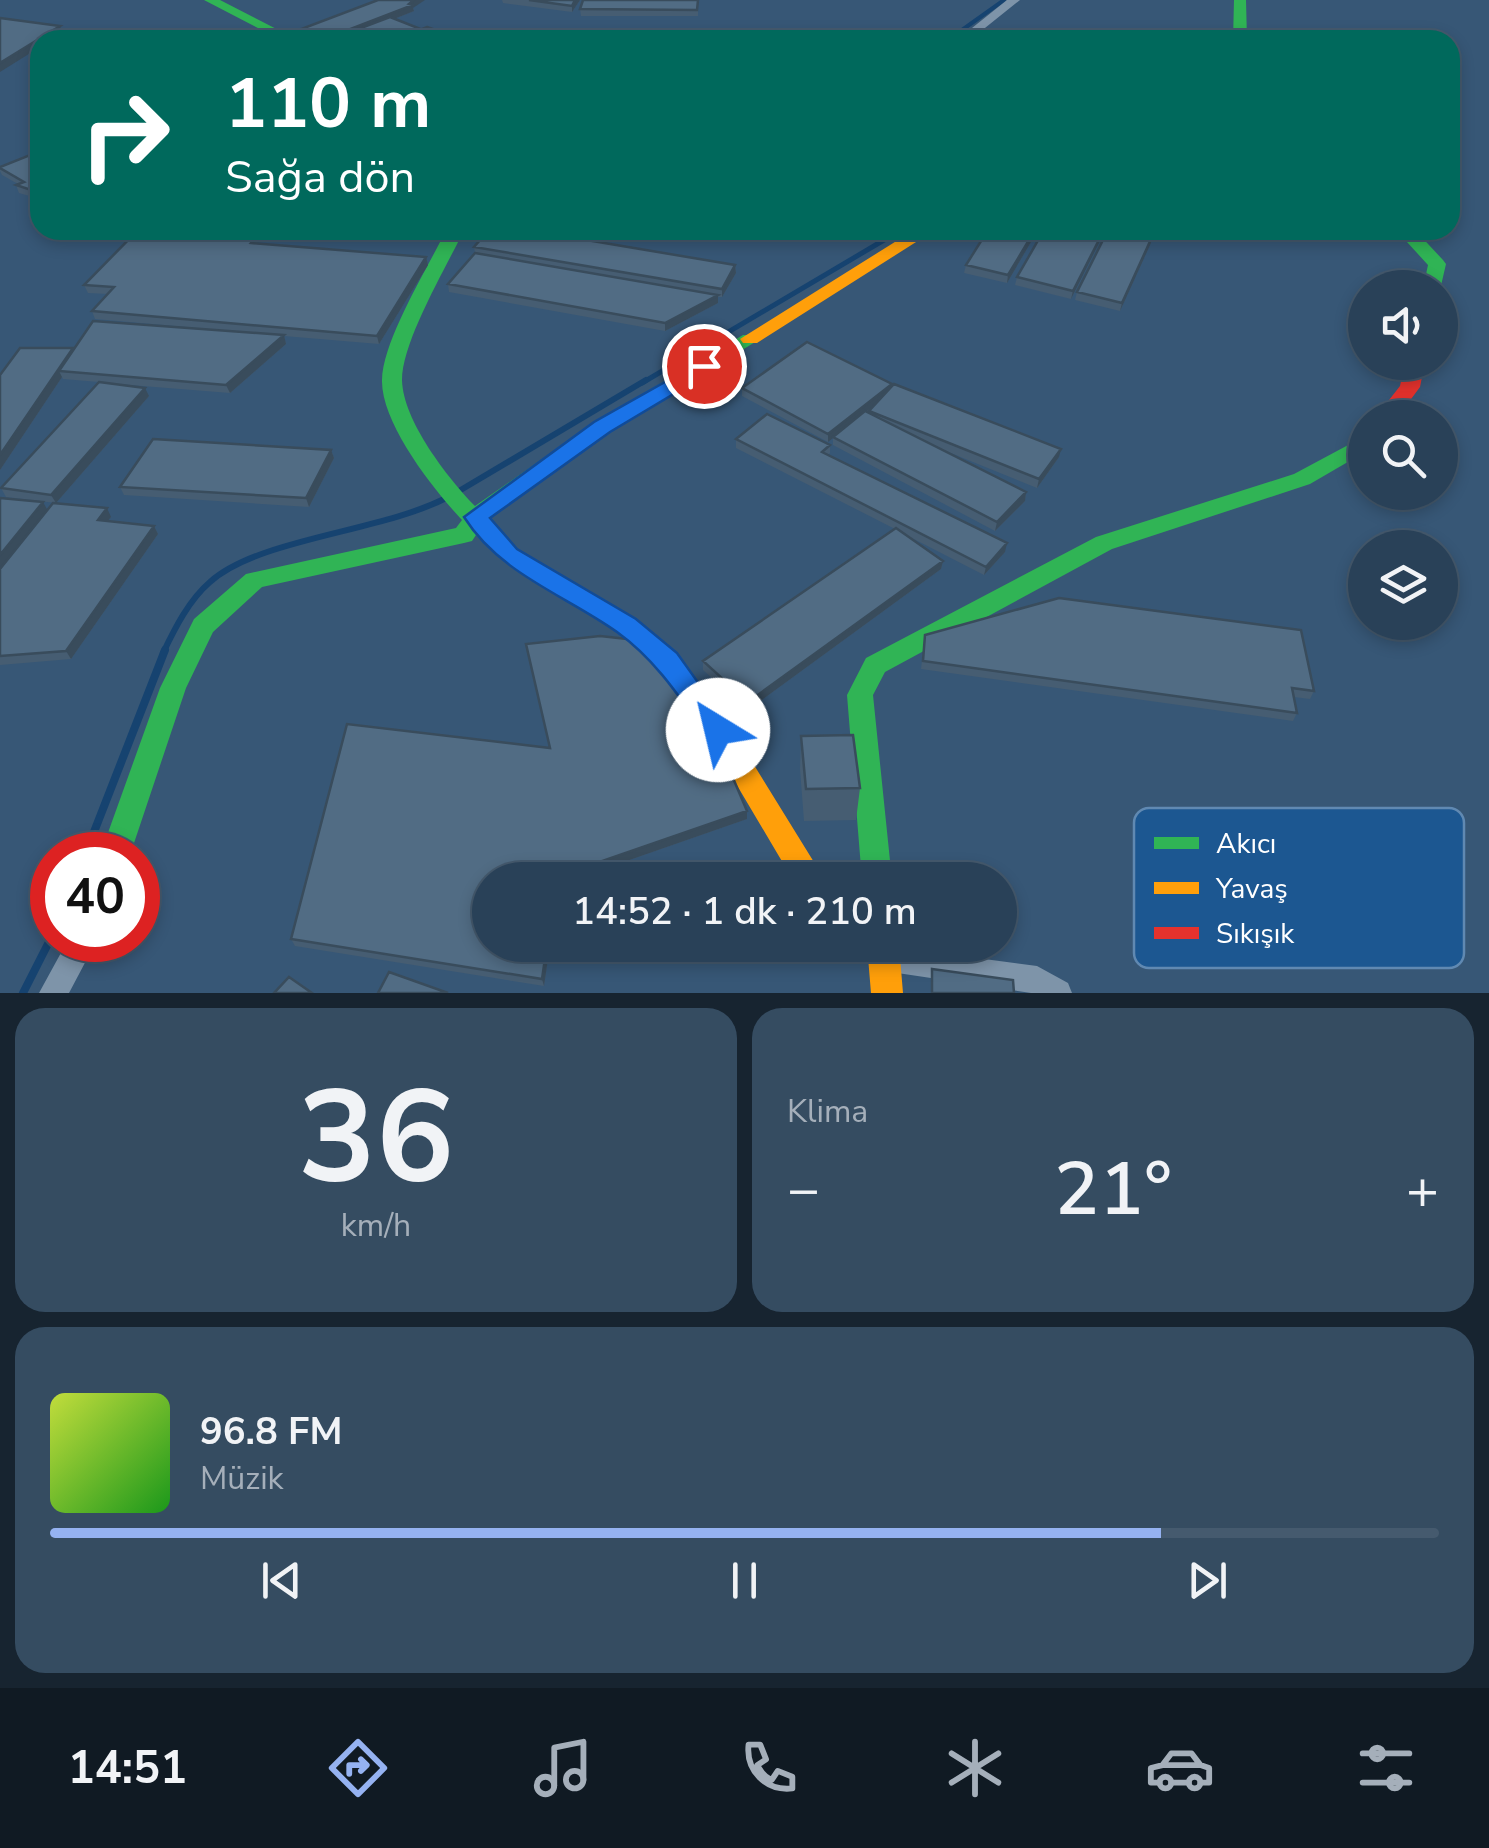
<!DOCTYPE html>
<html lang="tr">
<head>
<meta charset="utf-8">
<style>
	body { margin:0; font-family:"Nunito Sans",sans-serif; background:#354c61; color:#f1f3f6; height:100vh; display:flex; flex-direction:column; font-size:38px; white-space:nowrap }
	* { box-sizing:border-box; margin:0 }
	p { font-size:32px; color:#a5afba }
	.icon { flex:none; width:55px; height:55px; fill:none; stroke:currentColor; stroke-width:2; stroke-linecap:round; stroke-linejoin:round }
	.map { position:relative; height:993px; overflow:hidden }
	.drawer { display:flex; flex-direction:column; gap:15px; padding:15px; background:#172430; flex:1 }
	.drawer>* { flex:none }
	.banner { position:absolute; left:30px; top:30px; width:1430px; height:210px; border-radius:30px; box-shadow:0 5px 15px #0003,0 0 0 2px #455a6e; background:#00695c; color:#fff; overflow:hidden }
	.buttons { position:absolute; left:1348px; top:270px; display:grid; gap:20px }
	.buttons a { display:grid; place-items:center; width:110px; height:110px; border-radius:50%; background:#294158; box-shadow:0 5px 15px #0003,0 0 0 2px #455a6e; font-size:50px }
	.speed { position:absolute; left:30px; top:832px; display:flex; gap:20px; font-size:50px; font-weight:700; text-align:center }
	.speed>* { display:grid; place-content:center; width:130px; height:130px; border-radius:50%; background:#294158; box-shadow:0 5px 15px #0003,0 0 0 2px #455a6e; line-height:1 }
	.speed .limit { border:15px solid #d22; background:#fff; color:#111 }
	.pin { position:absolute; display:grid; place-items:center; width:85px; height:85px; color:#fff; margin:-42px; border:5px solid #fff; border-radius:50%; box-shadow:0 2px 10px #0007 }
	.me { position:absolute; width:110px; margin:-55px; rotate:324deg; stroke-linejoin:round; filter:drop-shadow(0 0 8px #0008) }
	.turn { display:flex; align-items:center; gap:35px; height:210px; padding:0 30px; font-size:45px }
	.turn .icon { width:130px; height:130px; stroke-width:2.5 }
	.turn b { display:block; font-size:70px; line-height:85px }
	.big { font-size:75px; font-weight:600; line-height:1.1 }
	.drawer .tile { flex:1; display:flex; flex-direction:column; justify-content:center; gap:15px; min-width:0; padding:0 35px; border-radius:30px; background:#354c61 }
	.drawer .dial { align-items:center; gap:0 }
	.dial b { font-size:130px; line-height:1 }
	.song { display:flex; align-items:center; gap:30px }
	.cover { width:120px; height:120px; border-radius:15px; background:linear-gradient(135deg,hsl(70 70% 55%),hsl(120 70% 35%)) }
	.played { height:10px; border-radius:5px; background:linear-gradient(90deg,#95b2f1 80%,#455a6e 80%) }
	.keys { display:flex; justify-content:space-around; direction:ltr }
	.heat { display:flex; justify-content:space-between; align-items:center; font-size:55px; direction:ltr }
	.drawer .tiles { flex:1; display:grid; gap:15px; grid-template-columns:1fr 1fr }
	.tile:last-child { grid-column:span 2 }
	.trip { position:absolute; left:472px; top:862px; width:545px; height:100px; border-radius:50px; background:#294158; box-shadow:0 5px 15px #0003,0 0 0 2px #455a6e; font-weight:600; line-height:100px; text-align:center }
	.tab-bar { display:flex; height:160px; justify-content:space-around; align-items:center; background:#101a23; color:#a5afba }
	.tab-bar .icon { width:70px; height:70px }
	.tab-bar .current { color:#95b2f1 }
	.tab-bar b { font-size:45px; color:#f1f3f6 }
	.map>svg:first-child { display:block }
	.lines { fill:none; stroke-linecap:round; stroke-linejoin:round }
	.stream-far3 { stroke:#164370; stroke-width:4 }
	.stream-far2 { stroke:#164370; stroke-width:5 }
	.stream-far1 { stroke:#164370; stroke-width:6 }
	.stream { stroke:#164370; stroke-width:8 }
	.street { fill:#7e94a9; fill-rule:evenodd }
	.fast { fill:#30b455; fill-rule:evenodd }
	.slow { fill:#ff9f0a; fill-rule:evenodd }
	.jam { fill:#e5322d; fill-rule:evenodd }
	.wall { fill:#465d72 }
	.shaded-wall { fill:#394c5c }
	.building { fill:#516c84; stroke:#394c5c; stroke-width:2.5 }
	.route { fill:#1a73e8; stroke:#114b97; stroke-width:2.5 }
	.key { fill:#1c5791; stroke:#6089b2; stroke-width:2.5 }
	.key-label { font-size:28px; fill:#fff }
</style>
</head>
<body>
<div class="map">
<svg width="1489" height="993" viewBox="0 0 1489 993">
	<rect width="100%" height="100%" fill="#375776"/>
	<g class="lines">
		<path class="stream-far3" d="M948,40L1004,0"/>
		<path class="stream-far2" d="M642,383L901,230"/>
		<path class="stream-far1" d="M459,491L646,380
			M163,653C175,628 189,600 210,582C259,538 382,532 448,497"/>
		<path class="stream" d="M85,855L165,650
			M23,993L52,936"/>
		<path class="street" d="M1007,0H1020L970,40H957Z
			M68,940H97L69,993H39Z
			M880,945L1037,966L1068,983L1072,993H1031L884,971L874,967L870,957L874,947Z"/>
		<path class="fast" d="M204,0H220L298,40H281Z
			M1234,0H1246L1247,40H1233Z
			M446,230H464C446,268 402,341 402,380C403,421 448,478 475,506L595,422L743,335H757L760,339L609,432L488,519L517,549L637,619L676,653L746,752L750,760L746,768L736,772L726,768C694,721 667,671 622,635C574,597 519,580 476,535L472,541L464,543L262,587L213,632L186,688L130,855H100L160,688L194,619L246,574L456,528L462,520C433,489 381,423 382,380C383,339 428,268 446,230Z
			M1396,230H1415L1443,260L1446,264L1440,290L1423,288L1428,265Z
			M1365,436V452L1310,484L1112,549L885,672L873,695L892,880H862L847,695L866,658L1096,537L1294,474Z"/>
		<path class="slow" d="M914,230H935L757,343H743L740,339Z
			M736,748L746,752L825,880H793L722,760L726,752Z
			M867,945H899L903,993H871Z"/>
		<path class="jam" d="M1405,362H1425L1420,387L1397,418H1375L1400,386Z"/>
	</g>
	<path class="wall" d="M502,0H580L572,12L503,3Z
		M698,0V16H581L580,9Z
		M413,8L414,11L394,19L418,28V30L458,40H303L297,38L296,31Z
		M40,151V199L19,193L16,185L18,184L2,175L0,171V167Z
		M1038,230L1007,283L964,273L966,265Z
		M1104,230L1102,237L1071,299L1015,285L1017,277Z
		M256,237L258,244L426,257L428,265L379,344L284,336L286,344L230,393L105,383L149,396L56,503L6,497L1,488L99,382L63,379L62,377L0,470V375L74,350L255,333L95,319L92,311L108,294L88,293L84,285Z
		M1150,245L1120,311L1075,300L1077,292Z
		M474,247L735,265L736,273L722,297H718V303L665,331L449,292L448,284L475,253Z
		M891,387L1059,457L1037,488L931,445L1026,492L1025,501L995,531L833,445V438L828,442L742,396V388Z
		M736,439L830,445V453L828,455L1005,552L984,575L906,535L943,561L941,569L748,710L703,670V661L895,529L736,448Z
		M331,450L334,458L309,507L124,495L120,487Z
		M0,498L47,510L111,517L108,521L154,526L158,534L71,659L0,665Z
		M925,635L1314,691L1310,699L1294,697L1297,713L1293,721L921,669Z
		M703,726L747,811V819L572,880H490L550,945L544,986L295,946L291,939L550,748Z
		M801,736L860,788L856,820L804,821L800,769Z"/>
	<path class="shaded-wall" d="M414,0H425L413,8L414,11L341,40H322L409,4Z
		M575,0H580L572,12V6Z
		M60,26L62,33L51,40H40V47L0,72V63Z
		M1035,230H1038L1007,283L1008,275Z
		M1104,230L1102,237L1071,299L1073,291Z
		M1152,237L1150,245L1120,311L1122,303Z
		M426,257L428,265L379,344L377,336Z
		M735,265L736,273L722,297V289Z
		M718,295V303L665,331V323Z
		M284,335L286,344L230,393L226,385Z
		M73,348L76,356L59,371L62,377L0,470V455Z
		M892,384L891,392L828,442V434Z
		M145,388L149,396L56,503L51,495Z
		M1061,449L1059,457L1037,488L1039,479Z
		M331,450L334,458L309,507L306,498Z
		M1026,492L1025,501L995,531L997,522Z
		M43,502L48,511L0,570V555Z
		M107,508L111,517L102,528L98,520Z
		M154,526L158,534L71,659L66,651Z
		M1007,543L1005,552L984,575L986,567Z
		M943,561L941,569L748,710V702Z
		M747,811V819L572,880H558L559,876Z
		M547,945H550L544,986L542,979Z"/>
	<path class="building" d="M378,0H414L409,4L413,5L322,40H318L296,31Z
		M529,0H575L572,6Z
		M583,0H698L697,10L580,9Z
		M390,17L418,28L387,40H329Z
		M0,18L60,26L0,63Z
		M427,27L456,37L458,40H393Z
		M40,151V193L16,185L24,182L0,168V167Z
		M138,230H176L256,237L251,243L426,257L377,336L92,311L114,287L84,285Z
		M489,230H527L735,265L722,289L474,247Z
		M988,230H1035L1008,275L966,265Z
		M1044,230H1104L1073,291L1017,277Z
		M1108,230H1123L1152,237L1122,303L1077,292Z
		M475,253L718,295L665,323L448,284Z
		M93,321L284,335L226,385L59,371Z
		M807,342L892,384L828,434L742,388Z
		M20,348H73L0,455V375Z
		M99,382L145,388L51,495L1,488Z
		M894,384L1061,449L1039,479L869,411Z
		M865,411L1026,492L997,522L833,437Z
		M767,414L830,445L822,452L1007,543L986,567L736,439Z
		M153,439L331,450L306,498L120,487Z
		M0,498L43,502L0,555Z
		M53,503L107,508L98,520L154,526L66,651L0,656V569Z
		M896,528L943,561L748,702L703,661Z
		M1059,598L1301,630L1314,691L1292,688L1297,713L923,661L925,635Z
		M600,636L627,639L658,660L687,688L703,726L710,724L747,811L559,876L558,880H490V945H547L542,979L291,939L347,724L550,748L526,644Z
		M853,735L860,788L806,789L801,736Z
		M932,969L1013,980L1014,993H932Z
		M389,972L448,993H378Z
		M289,977L312,993H274Z"/>
	<path class="route" d="M704,360L715,366L712,371L610,432L490,518L517,549L636,619L677,653L732,730L728,737L718,741L708,737C681,699 656,660 617,632C565,595 500,574 464,517L594,422Z"/>
	<rect x="1134" y="808" width="330" height="160" rx="15" class="key"/>
	<rect x="1154" y="837" width="45" height="12" fill="#30b455"/>
	<rect x="1154" y="882" width="45" height="12" fill="#ff9f0a"/>
	<rect x="1154" y="927" width="45" height="12" fill="#e5322d"/>
	<g class="key-label">
		<text x="1216" y="853">Akıcı</text>
		<text x="1216" y="898">Yavaş</text>
		<text x="1216" y="943">Sıkışık</text>
	</g>
</svg>
<div class="buttons">
<a><svg class="icon" aria-label="sound" viewBox="0 0 24 24"><path d="M4 9h4l5-4v14l-5-4H4zM17 9q2 3 0 6"/></svg></a>
<a><svg class="icon" aria-label="search" viewBox="0 0 24 24"><circle cx="10" cy="10" r="6"/><path d="M15 15l6 6"/></svg></a>
<a><svg class="icon" aria-label="layers" viewBox="0 0 24 24"><path d="M12 4l9 5-9 5-9-5zM3 14l9 5 9-5"/></svg></a>
</div>
<div class="speed"><div class="limit">40</div></div>
<div class="pin" style="left:704px;top:366px;background:#d93025"><svg class="icon" aria-label="arrive" viewBox="0 0 24 24"><path d="M6 21V4h12l-3 4 3 4H6"/></svg></div>
<svg class="me" style="left:718px;top:730px" viewBox="-20 -20 40 40"><circle r="19" fill="#fff"/><path d="M0-13L10 11 0 6-10 11z" fill="#1a73e8"/></svg>
<div class="trip">14:52 · 1 dk · 210 m</div>
<div class="banner">
<div class="turn"><svg class="icon" aria-label="right" viewBox="0 0 24 24"><path d="M7 20v-9h11M14 6l5 5-5 5"/></svg><div><b>110 m</b>Sağa dön</div></div>
</div>
</div>
<section class="drawer">
<div class="tiles">
<div class="tile dial"><b>36</b><p>km/h</p></div>
<div class="tile"><p>Klima</p>
<div class="heat"><a>−</a><b class="big">21°</b><a>+</a></div>
</div>
<div class="tile">
<div class="song"><i class="cover"></i><div><b>96.8 FM</b><p>Müzik</p></div></div>
<div class="played"></div>
<div class="keys"><svg class="icon" aria-label="previous" viewBox="0 0 24 24"><path d="M18 5L8 12l10 7zM5 5v14"/></svg><svg class="icon" aria-label="pause" viewBox="0 0 24 24"><path d="M8 5v14M16 5v14"/></svg><svg class="icon" aria-label="next" viewBox="0 0 24 24"><path d="M6 5l10 7-10 7zM19 5v14"/></svg></div>
</div>
</div>
</section>
<nav class="tab-bar">
<b>14:51</b>
<svg class="icon current" aria-label="directions" viewBox="0 0 24 24"><path d="M12 3l9 9-9 9-9-9zM9 14v-3h6M13 9l2 2-2 2"/></svg>
<svg class="icon" aria-label="music" viewBox="0 0 24 24"><path d="M9 18V5l10-2v13"/><circle cx="6" cy="18" r="3"/><circle cx="16" cy="16" r="3"/></svg>
<svg class="icon" aria-label="phone" viewBox="0 0 24 24"><path d="M5 4h4l2 5-3 2q2 4 5 5l2-3 5 2v4C11 20 4 13 5 4z"/></svg>
<svg class="icon" aria-label="climate" viewBox="0 0 24 24"><path d="M12 3v18M4 7l16 10M4 17L20 7"/></svg>
<svg class="icon" aria-label="car" viewBox="0 0 24 24"><path d="M5 17H2v-5l4-1 3-4h7l3 4 3 1v5h-3M9 17h6M6 11h13"/><circle cx="7" cy="17" r="2"/><circle cx="17" cy="17" r="2"/></svg>
<svg class="icon" aria-label="filters" viewBox="0 0 24 24"><path d="M4 7h16M4 17h16"/><circle cx="9" cy="7" r="2"/><circle cx="15" cy="17" r="2"/></svg>
</nav>
</body>
</html>
